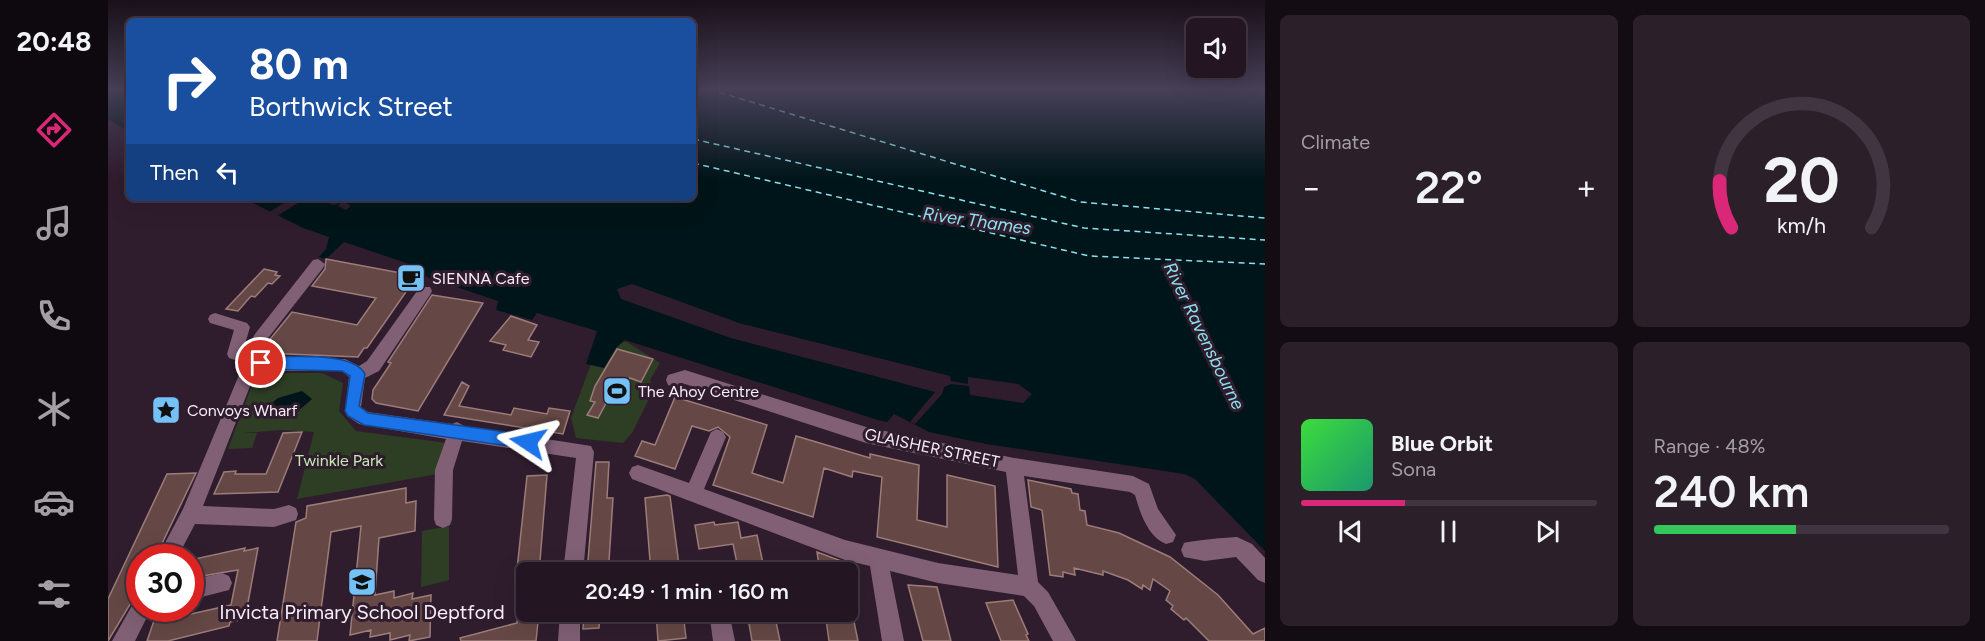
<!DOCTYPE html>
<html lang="en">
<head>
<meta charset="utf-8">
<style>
	body { margin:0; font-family:Figtree,sans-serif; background:#2b1f2a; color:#f1f3f6; height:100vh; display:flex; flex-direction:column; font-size:22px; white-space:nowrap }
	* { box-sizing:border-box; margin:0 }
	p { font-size:20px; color:#a39fa5 }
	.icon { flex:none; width:33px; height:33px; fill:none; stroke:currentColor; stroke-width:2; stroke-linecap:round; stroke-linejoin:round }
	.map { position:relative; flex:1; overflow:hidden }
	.panel { display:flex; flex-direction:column; gap:15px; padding:15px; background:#130c13; width:720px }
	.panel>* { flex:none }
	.top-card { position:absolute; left:18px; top:18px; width:570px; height:183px; border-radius:9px; box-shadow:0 6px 24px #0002,0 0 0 2px #403540; background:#1a4fa0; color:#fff; overflow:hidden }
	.tools { position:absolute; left:1078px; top:18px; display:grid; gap:12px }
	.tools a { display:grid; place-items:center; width:60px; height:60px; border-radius:9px; background:#231622; box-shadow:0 6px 24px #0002,0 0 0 2px #403540; font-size:30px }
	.speed { position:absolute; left:18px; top:544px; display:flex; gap:12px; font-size:30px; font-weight:700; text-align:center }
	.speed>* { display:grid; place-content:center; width:78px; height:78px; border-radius:50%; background:#231622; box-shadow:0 6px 24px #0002,0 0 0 2px #403540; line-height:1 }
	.speed .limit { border:9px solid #d22; background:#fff; color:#111 }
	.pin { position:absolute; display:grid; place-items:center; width:51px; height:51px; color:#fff; margin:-26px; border:3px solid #fff; border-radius:50%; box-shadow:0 2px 6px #0007 }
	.me { position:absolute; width:66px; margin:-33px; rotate:280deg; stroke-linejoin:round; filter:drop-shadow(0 0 4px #0008) }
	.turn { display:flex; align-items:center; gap:21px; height:126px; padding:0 24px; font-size:27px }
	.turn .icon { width:78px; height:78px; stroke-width:2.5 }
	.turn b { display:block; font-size:42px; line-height:51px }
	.then { display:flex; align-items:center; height:57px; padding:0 24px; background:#0003; gap:12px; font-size:22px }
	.big { font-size:45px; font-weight:600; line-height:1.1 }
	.panel .widget { flex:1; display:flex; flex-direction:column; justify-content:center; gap:9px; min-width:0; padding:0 21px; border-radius:9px; background:#2b1f2a }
	.panel .dial { align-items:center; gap:0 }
	.dial svg { height:156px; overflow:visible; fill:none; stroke:#403540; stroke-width:7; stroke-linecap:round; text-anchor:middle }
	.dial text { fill:#f1f3f6; stroke:none }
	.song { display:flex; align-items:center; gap:18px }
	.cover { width:72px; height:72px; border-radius:9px; background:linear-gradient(135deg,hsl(120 70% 55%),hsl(160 70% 35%)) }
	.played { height:6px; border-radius:3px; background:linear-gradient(90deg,#db2777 35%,#403540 35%) }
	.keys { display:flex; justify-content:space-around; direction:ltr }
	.heat { display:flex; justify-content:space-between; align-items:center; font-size:33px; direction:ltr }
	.charge { height:9px; border-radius:4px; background:linear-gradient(90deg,#34c759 48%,#403540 0) }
	.panel .tiles { flex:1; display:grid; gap:15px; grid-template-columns:repeat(2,1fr) }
	.trip { position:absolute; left:408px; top:562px; width:342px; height:60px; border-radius:9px; background:#231622; box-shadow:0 6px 24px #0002,0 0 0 2px #403540; font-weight:600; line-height:60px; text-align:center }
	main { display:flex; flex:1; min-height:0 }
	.menu { display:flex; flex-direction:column; width:108px; justify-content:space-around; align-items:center; background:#0e090e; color:#a39fa5 }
	.menu .icon { width:42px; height:42px }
	.menu .on { color:#db2777 }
	.menu b { font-size:27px; color:#f1f3f6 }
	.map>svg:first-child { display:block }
	.green { fill:#2d3e24 }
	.water { fill:#001519 }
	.pier { fill:#2f1d2e }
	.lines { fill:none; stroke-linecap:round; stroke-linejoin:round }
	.ferry { stroke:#8be2ef; stroke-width:1.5; stroke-dasharray:6 4.5; stroke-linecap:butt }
	.building { fill:#654845; stroke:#9c7c79; stroke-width:1.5 }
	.minor { fill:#816076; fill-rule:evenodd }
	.route { fill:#1a73e8; stroke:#114b97; stroke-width:1.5 }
	.labels { text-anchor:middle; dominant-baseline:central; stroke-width:6; stroke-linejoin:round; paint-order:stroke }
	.poi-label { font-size:16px; fill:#f9edf9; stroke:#2f1d2e; text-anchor:start }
	.street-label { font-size:16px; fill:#f9edf9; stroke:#2f1d2e }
	.park-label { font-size:16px; fill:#c5ebb2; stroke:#2f1d2e }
	.water-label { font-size:18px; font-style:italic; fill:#8be2ef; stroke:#2f1d2e }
	.near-poi-label { font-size:20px; fill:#f9edf9; stroke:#2f1d2e }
</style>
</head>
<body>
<main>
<nav class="menu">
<b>20:48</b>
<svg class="icon on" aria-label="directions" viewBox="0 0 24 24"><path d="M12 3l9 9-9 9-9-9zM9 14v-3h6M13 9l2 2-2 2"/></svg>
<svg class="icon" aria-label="music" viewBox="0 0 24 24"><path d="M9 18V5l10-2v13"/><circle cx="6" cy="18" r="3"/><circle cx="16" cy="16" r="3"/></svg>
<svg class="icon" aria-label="phone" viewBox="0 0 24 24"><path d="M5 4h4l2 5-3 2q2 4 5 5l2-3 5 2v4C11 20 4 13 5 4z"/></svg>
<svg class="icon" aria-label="climate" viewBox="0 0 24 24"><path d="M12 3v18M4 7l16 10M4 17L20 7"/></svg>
<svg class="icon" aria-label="car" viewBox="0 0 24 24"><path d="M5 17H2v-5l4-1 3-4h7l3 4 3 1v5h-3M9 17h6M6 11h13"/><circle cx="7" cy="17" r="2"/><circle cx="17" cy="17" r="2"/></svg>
<svg class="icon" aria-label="filters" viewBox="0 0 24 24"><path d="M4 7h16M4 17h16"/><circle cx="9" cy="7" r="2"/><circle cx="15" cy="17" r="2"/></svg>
</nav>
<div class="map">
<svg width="1157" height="641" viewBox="0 0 1157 641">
	<rect width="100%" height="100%" fill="#2f1d2e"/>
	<path class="green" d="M499,341L519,342L552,363L542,380L546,389L524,433L515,443L468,438L463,418L484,361Z
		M160,373H214L235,383L231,411L248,431L339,443L330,474L189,499L206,432L173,430L135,433H149L144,448L120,449L144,385Z
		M341,526V580L313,587L314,531Z"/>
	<path class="water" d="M0,89H21V132L0,119Z
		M585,89H990L1026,92L1157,89V551L1087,479L1076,474L878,444L821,432L786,414L779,422L770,420L517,340L509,347L496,368L478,364L489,331L429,313L424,320L388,310L390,301L313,275L316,269L236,242L218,259L211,257L218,249L221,237L195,228L135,198H585Z
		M194,391L204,399C190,412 177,422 158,416L160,406L170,398Z"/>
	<path class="pier" d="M184,198H240L235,201L243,206L238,210L230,206L232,203L225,205L206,198L190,203L169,216L161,212Z
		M524,284L631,323L842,376L843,381L860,384V377L910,384L924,394L915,403L862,395L861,386L843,384L836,387L834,394L807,424L802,422L827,392L623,338L513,299L509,289Z"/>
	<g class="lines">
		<path class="ferry" d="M601,89L972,202L1157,218
			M585,139L976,228L1157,240
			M585,163L981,256L1157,264"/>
	</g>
	<path class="building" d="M218,259L309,276L259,348H256L250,357L156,353L159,343L184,312L249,325L268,298L204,286L217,269Z
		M156,269L169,272L167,275L172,276L164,284L160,283L147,297L143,296L130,311L118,309Z
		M324,295L375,303L310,411L268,403L264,399L265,390L283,363L280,362Z
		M403,316L429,325L420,340L431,342L423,357L395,350L398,345L382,341Z
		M509,349L545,359L533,382L522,378L511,399L502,396L490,418L479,415L487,402L482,401L487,386Z
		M354,382L361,386L351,406L403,415L406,408L439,414L441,408L462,411L455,434L336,415Z
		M567,397L659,425L644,473L675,483L688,436L762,458V454L811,465L809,520L839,527V475L887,486L890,567L769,537L774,477L745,471L744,477L716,468L705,517L605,485L622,437L610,427L601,431L584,426L567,469L527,456L534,441L547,445Z
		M194,432L170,492L106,494L116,472L128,471L127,474H158L175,433Z
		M488,462H501L499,498H505L501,561L495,562V573H479Z
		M88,473L47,558H32V595L24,601L0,641V599L59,474Z
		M439,475L431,573H418V587L407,588L419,476Z
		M920,480L963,489L964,493L970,494L972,510L977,511L979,525L1011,533L1062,557L1110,595L1145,634L1157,628V641H1101L1078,618L1076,620L1063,609L1065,606L1058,600L1062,591L1045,579L1042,590L1035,585L1034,589L1020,580L995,571V575L966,568L967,575L955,572V577L942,575L934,510L923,507Z
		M298,488V503L308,501L307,531L271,538L267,595L286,591V598L305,593L304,599L323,595L322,637L301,641L302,635L282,640V633L262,637L263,630L242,635L253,526L223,532L209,641H169L188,522L198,518L199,506Z
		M559,495L562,496L572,573H543L537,498Z
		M606,522L607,525L630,522L633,538L649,535L657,573H631L625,544L591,549L587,525Z
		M137,548L136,551L150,548L137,619L122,622L121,626L60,641H39L50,609H68L65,618L123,605L130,570L82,578V560Z
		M709,552L736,562V573H712Z
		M800,585L829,587L843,641H815Z
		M412,593H418V612H431L428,641H353L352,638L409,623Z
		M905,600L920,634L918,635L921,641H893L878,603Z
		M476,612H492L491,628L475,629Z
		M548,612H575L578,638L550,641Z
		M639,612H666L672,641H644Z
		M717,612H744L750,641H721Z"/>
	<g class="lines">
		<path class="minor" d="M210,259L217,264L215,268L157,342L153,358L237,359L251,366L259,361L312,287H322L324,291L322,295L271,371L257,378L253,407L260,412L344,424L349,422L356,426L483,446L486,452L475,573H455L468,458L354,441L345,470L344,519L342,525L335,528L328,525L326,519L327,470L338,439L251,424L239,416L237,411L241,377L234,371H148L95,506L166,509L181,505L188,508L190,514L188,520L166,527L87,524L69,558H49L75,509L136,363L121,358L119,354L126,330L102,323L100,319L102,315L107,313L139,323L142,327L136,348H139L147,334L205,260Z
			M577,370L758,427L906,458L1025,476L1041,484L1050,509L1068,535L1065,542L1058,544C1040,537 1032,513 1027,495L1022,492L916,476L930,582L940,592L968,641H945L926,606L916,596L830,583L782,571L796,641H774L762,566L737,560L524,479L521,473L524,467L530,465L581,483L603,432L609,429L615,432L618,437L596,489L737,540L830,563L910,575L898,472L758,443L577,384L566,387L560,385L558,380L560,375Z
			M1129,537L1144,544L1157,558V583L1150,580L1128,557L1097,561L1076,557L1073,550L1076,543C1081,541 1122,537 1129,537Z
			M114,573L121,576L124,583L121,590L82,600V580Z
			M32,599V609H43L27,641H4L26,602Z
			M452,612H472V641H450Z
			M601,612H621L627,641H605Z"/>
	</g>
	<linearGradient id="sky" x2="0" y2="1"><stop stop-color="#1a1019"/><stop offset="0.5" stop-color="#474057"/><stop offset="1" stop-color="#474057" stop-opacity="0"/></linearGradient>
	<rect width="1157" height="179" fill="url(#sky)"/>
	<path class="route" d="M153,357C177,358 245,350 257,374L251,406L260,413L420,435L426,437L428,442L426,447L420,449L256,425L240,416L237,411L242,376L234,371L153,369L145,363Z"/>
	<defs>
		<g id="cafe-square" transform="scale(1.5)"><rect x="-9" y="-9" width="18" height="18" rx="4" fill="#73c1f5" stroke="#2f1d2e"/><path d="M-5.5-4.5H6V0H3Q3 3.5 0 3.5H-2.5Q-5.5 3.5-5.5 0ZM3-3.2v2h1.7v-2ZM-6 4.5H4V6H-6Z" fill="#111"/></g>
		<g id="stadium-square" transform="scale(1.5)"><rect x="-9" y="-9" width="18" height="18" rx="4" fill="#73c1f5" stroke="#2f1d2e"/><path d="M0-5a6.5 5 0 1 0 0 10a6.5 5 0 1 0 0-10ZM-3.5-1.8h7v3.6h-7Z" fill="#111"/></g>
		<g id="sight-square" transform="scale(1.5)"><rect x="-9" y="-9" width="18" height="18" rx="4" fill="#73c1f5" stroke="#2f1d2e"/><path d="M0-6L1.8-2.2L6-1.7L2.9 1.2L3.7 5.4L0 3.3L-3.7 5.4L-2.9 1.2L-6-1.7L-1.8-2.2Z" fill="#111"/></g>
		<g id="school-square" transform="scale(1.5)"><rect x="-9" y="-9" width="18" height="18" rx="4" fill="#73c1f5" stroke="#2f1d2e"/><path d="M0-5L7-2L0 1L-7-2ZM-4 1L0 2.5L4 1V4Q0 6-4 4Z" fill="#111"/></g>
	</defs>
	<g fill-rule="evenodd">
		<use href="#cafe-square" x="303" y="278"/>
		<use href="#stadium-square" x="509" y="391"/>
		<use href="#sight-square" x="58" y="410"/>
		<use href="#school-square" x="254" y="582"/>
	</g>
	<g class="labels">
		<g class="poi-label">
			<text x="324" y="278">SIENNA Cafe</text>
			<text x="530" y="391">The Ahoy Centre</text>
			<text x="79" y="410">Convoys Wharf</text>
		</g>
		<g class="street-label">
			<text transform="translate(824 448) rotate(12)">GLAISHER STREET</text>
		</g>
		<g class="park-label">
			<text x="231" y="460">Twinkle Park</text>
		</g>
		<g class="water-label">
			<text transform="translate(869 221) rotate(8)">River Thames</text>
			<text transform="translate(1096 336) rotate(64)">River Ravensbourne</text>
		</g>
		<g class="near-poi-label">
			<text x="254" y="612">Invicta Primary School Deptford</text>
		</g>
	</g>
</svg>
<div class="tools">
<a><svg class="icon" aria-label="sound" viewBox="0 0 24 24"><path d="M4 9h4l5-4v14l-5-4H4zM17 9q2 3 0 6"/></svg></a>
</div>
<div class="speed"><div class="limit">30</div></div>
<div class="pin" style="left:153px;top:363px;background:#d93025"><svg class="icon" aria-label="arrive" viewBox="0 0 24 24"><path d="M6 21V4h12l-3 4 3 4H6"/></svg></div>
<svg class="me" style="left:420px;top:442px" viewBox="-20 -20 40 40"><path d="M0-17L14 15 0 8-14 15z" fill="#1a73e8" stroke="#fff" stroke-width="4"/></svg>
<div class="trip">20:49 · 1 min · 160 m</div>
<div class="top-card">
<div class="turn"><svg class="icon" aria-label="right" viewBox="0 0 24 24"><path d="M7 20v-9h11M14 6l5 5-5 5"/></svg><div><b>80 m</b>Borthwick Street</div></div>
<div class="then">Then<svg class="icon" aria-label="left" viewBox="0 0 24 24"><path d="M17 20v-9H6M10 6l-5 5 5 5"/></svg></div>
</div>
</div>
<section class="panel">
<div class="tiles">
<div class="widget"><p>Climate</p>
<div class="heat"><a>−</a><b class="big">22°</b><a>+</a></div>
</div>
<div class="widget dial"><svg viewBox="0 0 100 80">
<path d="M14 69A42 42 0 1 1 86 69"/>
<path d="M14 69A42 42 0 0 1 8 45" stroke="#db2777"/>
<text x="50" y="56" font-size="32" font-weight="700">20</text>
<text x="50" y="72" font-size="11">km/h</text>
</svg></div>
<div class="widget">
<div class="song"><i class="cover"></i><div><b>Blue Orbit</b><p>Sona</p></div></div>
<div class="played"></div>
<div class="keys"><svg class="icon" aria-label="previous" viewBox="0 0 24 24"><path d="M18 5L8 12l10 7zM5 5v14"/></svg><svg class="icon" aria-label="pause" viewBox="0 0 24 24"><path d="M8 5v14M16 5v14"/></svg><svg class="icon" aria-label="next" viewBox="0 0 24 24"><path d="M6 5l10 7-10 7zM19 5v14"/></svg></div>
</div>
<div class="widget"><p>Range · 48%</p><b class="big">240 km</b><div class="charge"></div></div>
</div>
</section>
</main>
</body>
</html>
